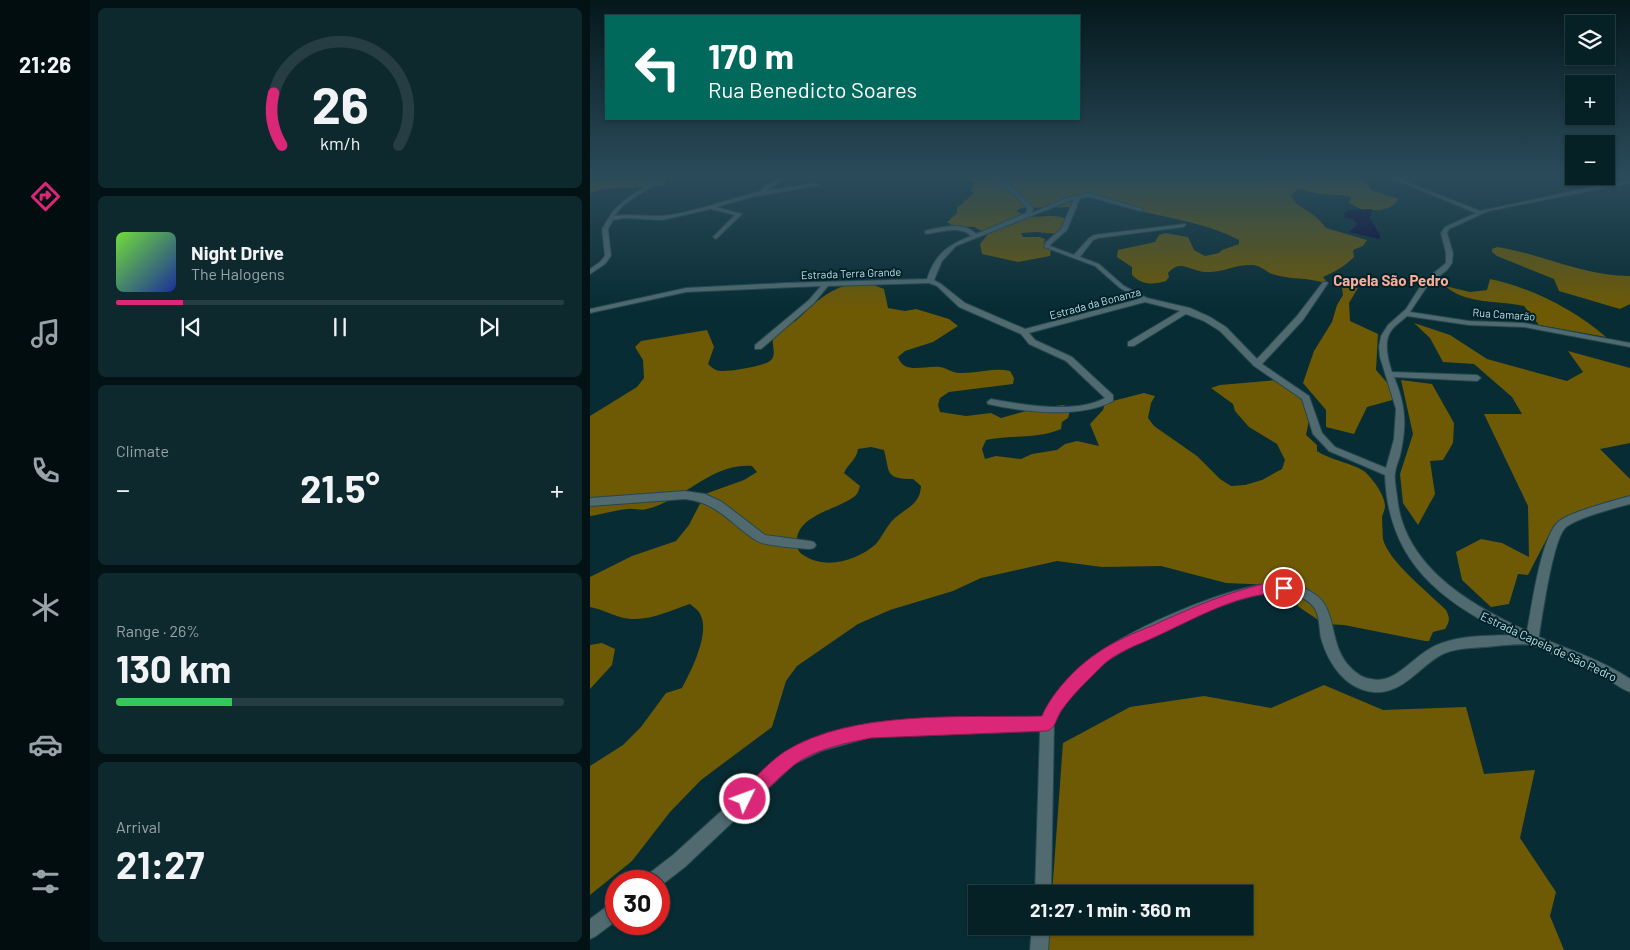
<!DOCTYPE html>
<html lang="en">
<head>
<meta charset="utf-8">
<style>
	body { margin:0; font-family:Barlow,sans-serif; background:#0e292e; color:#f1f3f6; height:100vh; display:flex; flex-direction:column; font-size:19px; white-space:nowrap }
	* { box-sizing:border-box; margin:0 }
	p { font-size:16px; color:#97a3a7 }
	.icon { flex:none; width:28px; height:28px; fill:none; stroke:currentColor; stroke-width:2; stroke-linecap:round; stroke-linejoin:round }
	.map { position:relative; flex:1; overflow:hidden }
	.panel { display:flex; flex-direction:column; gap:8px; padding:8px; background:#031215; width:500px }
	.panel>* { flex:none }
	.hud { position:absolute; left:15px; top:15px; width:475px; height:105px; border-radius:0px; box-shadow:0 1px 4px #0004,0 0 0 1px #263e43; background:#00695c; color:#fff; overflow:hidden }
	.tools { position:absolute; left:975px; top:15px; display:grid; gap:10px }
	.tools a { display:grid; place-items:center; width:50px; height:50px; border-radius:0px; background:#052126; box-shadow:0 1px 4px #0004,0 0 0 1px #263e43; font-size:25px }
	.speed { position:absolute; left:15px; top:870px; display:flex; gap:10px; font-size:25px; font-weight:700; text-align:center }
	.speed>* { display:grid; place-content:center; width:65px; height:65px; border-radius:50%; background:#052126; box-shadow:0 1px 4px #0004,0 0 0 1px #263e43; line-height:1 }
	.speed .limit { border:8px solid #d22; background:#fff; color:#111 }
	.pin { position:absolute; display:grid; place-items:center; width:42px; height:42px; color:#fff; margin:-21px; border:2px solid #fff; border-radius:50%; box-shadow:0 1px 5px #0007 }
	.me { position:absolute; width:55px; margin:-28px; rotate:48deg; stroke-linejoin:round; filter:drop-shadow(0 0 4px #0008) }
	.turn { display:flex; align-items:center; gap:18px; height:105px; padding:0 20px; font-size:22px }
	.turn .icon { width:65px; height:65px; stroke-width:2.5 }
	.turn b { display:block; font-size:35px; line-height:42px }
	.big { font-size:38px; font-weight:700; line-height:1.1 }
	.panel .tile { flex:1; display:flex; flex-direction:column; justify-content:center; gap:8px; min-width:0; padding:0 18px; border-radius:8px; background:#0e292e }
	.panel .dial { align-items:center; gap:0 }
	.dial svg { height:130px; overflow:visible; fill:none; stroke:#263e43; stroke-width:7; stroke-linecap:round; text-anchor:middle }
	.dial text { fill:#f1f3f6; stroke:none }
	.song { display:flex; align-items:center; gap:15px }
	.cover { width:60px; height:60px; border-radius:8px; background:linear-gradient(135deg,hsl(100 70% 55%),hsl(230 70% 35%)) }
	.played { height:5px; border-radius:2px; background:linear-gradient(90deg,#db2777 15%,#263e43 15%) }
	.keys { display:flex; justify-content:space-around; direction:ltr }
	.heat { display:flex; justify-content:space-between; align-items:center; font-size:28px; direction:ltr }
	.charge { height:8px; border-radius:4px; background:linear-gradient(90deg,#34c759 26%,#263e43 0) }
	.trip { position:absolute; left:378px; top:885px; width:285px; height:50px; border-radius:0px; background:#052126; box-shadow:0 1px 4px #0004,0 0 0 1px #263e43; font-weight:700; line-height:50px; text-align:center }
	main { display:flex; flex:1; min-height:0 }
	.dock { display:flex; flex-direction:column; width:90px; justify-content:space-around; align-items:center; background:#020d0f; color:#97a3a7 }
	.dock .icon { width:35px; height:35px }
	.dock .current { color:#db2777 }
	.dock b { font-size:22px; color:#f1f3f6 }
	.map>svg:first-child { display:block }
	.forest { fill:#6e5a05; fill-rule:evenodd }
	.water { fill:#060235 }
	.lines { fill:none; stroke-linecap:round; stroke-linejoin:round }
	.minor-casing { stroke:#244850; stroke-width:2 }
	.minor { fill:#506a70; fill-rule:evenodd }
	.route { fill:#db2777; stroke:#8e194d }
	.labels { text-anchor:middle; dominant-baseline:central; stroke-width:4; stroke-linejoin:round; paint-order:stroke }
	.far-street-label { font-size:11px; fill:#bedee6; stroke:#002229 }
	.street-label { font-size:12px; fill:#bedee6; stroke:#002229 }
	.far-district-label { font-size:15px; font-weight:bold; fill:#fdac99; stroke:#002229 }
</style>
</head>
<body>
<main>
<nav class="dock">
<b>21:26</b>
<svg class="icon current" aria-label="directions" viewBox="0 0 24 24"><path d="M12 3l9 9-9 9-9-9zM9 14v-3h6M13 9l2 2-2 2"/></svg>
<svg class="icon" aria-label="music" viewBox="0 0 24 24"><path d="M9 18V5l10-2v13"/><circle cx="6" cy="18" r="3"/><circle cx="16" cy="16" r="3"/></svg>
<svg class="icon" aria-label="phone" viewBox="0 0 24 24"><path d="M5 4h4l2 5-3 2q2 4 5 5l2-3 5 2v4C11 20 4 13 5 4z"/></svg>
<svg class="icon" aria-label="climate" viewBox="0 0 24 24"><path d="M12 3v18M4 7l16 10M4 17L20 7"/></svg>
<svg class="icon" aria-label="car" viewBox="0 0 24 24"><path d="M5 17H2v-5l4-1 3-4h7l3 4 3 1v5h-3M9 17h6M6 11h13"/><circle cx="7" cy="17" r="2"/><circle cx="17" cy="17" r="2"/></svg>
<svg class="icon" aria-label="filters" viewBox="0 0 24 24"><path d="M4 7h16M4 17h16"/><circle cx="9" cy="7" r="2"/><circle cx="15" cy="17" r="2"/></svg>
</nav>
<section class="panel">
<div class="tile dial"><svg viewBox="0 0 100 80">
<path d="M14 69A42 42 0 1 1 86 69"/>
<path d="M14 69A42 42 0 0 1 9 37" stroke="#db2777"/>
<text x="50" y="56" font-size="32" font-weight="700">26</text>
<text x="50" y="72" font-size="11">km/h</text>
</svg></div>
<div class="tile">
<div class="song"><i class="cover"></i><div><b>Night Drive</b><p>The Halogens</p></div></div>
<div class="played"></div>
<div class="keys"><svg class="icon" aria-label="previous" viewBox="0 0 24 24"><path d="M18 5L8 12l10 7zM5 5v14"/></svg><svg class="icon" aria-label="pause" viewBox="0 0 24 24"><path d="M8 5v14M16 5v14"/></svg><svg class="icon" aria-label="next" viewBox="0 0 24 24"><path d="M6 5l10 7-10 7zM19 5v14"/></svg></div>
</div>
<div class="tile"><p>Climate</p>
<div class="heat"><a>−</a><b class="big">21.5°</b><a>+</a></div>
</div>
<div class="tile"><p>Range · 26%</p><b class="big">130 km</b><div class="charge"></div></div>
<div class="tile"><p>Arrival</p><b class="big">21:27</b></div>
</section>
<div class="map">
<svg width="1040" height="950" viewBox="0 0 1040 950">
	<rect width="100%" height="100%" fill="#072c33"/>
	<path class="forest" d="M0,176H59L77,179L74,184C50,191 24,184 0,193Z
		M356,176H760L774,180L781,190L809,199L801,207L790,210H773L759,203L761,198L758,196L730,194L708,189L701,196C704,199 705,203 708,205C720,212 728,217 736,228L777,240L773,246L763,250L764,257C755,266 745,272 733,277L736,281L735,283C718,277 699,280 682,274C675,271 670,265 662,265C646,264 632,273 616,272C601,272 591,258 578,273L579,277L576,281C563,285 552,285 542,275V267L527,257L528,250L565,242L569,235L575,233L598,237L604,250L615,256L629,253L632,250L649,244V240C617,223 581,219 547,210C529,205 509,194 491,199L485,207L431,208L426,211C447,223 456,211 478,219L472,224V231L468,234L446,232L431,233L433,237H450L455,239L454,243L461,249L460,256L428,262L392,254L390,244L398,234L384,227H365L357,222L367,213V208L383,194L381,189L385,183L370,177Z
		M907,247C952,254 994,276 1040,276V304L1030,309L969,291L964,279L907,256L902,252V249Z
		M900,279C940,287 985,310 1016,337L949,325L934,306C907,300 877,305 855,286L880,292L897,290Z
		M262,284H281L294,289L298,308L315,311L326,309L359,319L368,326L343,342L315,351L308,357C314,375 335,365 350,367C356,368 363,373 369,373C386,374 403,367 420,371L424,378L423,384L359,392L350,398L348,405L350,412L376,416L401,413L411,418L447,408L474,405L480,411L478,418L472,422L471,429C444,440 423,434 396,440L392,449L395,459L406,456L431,459L442,454L467,450L475,444L487,441L509,446L500,424L513,410L515,403L554,393L565,396L561,403L558,418L564,426L607,456L630,479L641,486L655,485L672,480L692,469L695,460L687,444L659,427L645,411L643,404L621,388L630,385L687,380L722,405L716,435L727,445V451C741,461 772,465 778,475C783,480 795,495 795,506C795,510 793,513 792,517C792,519 793,537 793,539C798,561 840,594 856,610C860,618 860,621 855,629L843,632L839,641H835L754,625L734,624L709,607L699,593L683,585L636,583L571,566L512,567L467,561L391,578L363,591L300,610L268,624L207,666L196,681L182,727L111,780L80,812L42,861L0,895V766L33,745L51,727L76,693L92,688C101,671 122,631 109,612C107,609 103,607 100,604C78,611 55,624 30,617C20,614 11,609 0,607V577L42,556L86,541L99,525L115,494L154,480L167,472L162,466C123,462 94,500 57,509C51,511 44,508 38,509C25,510 13,514 0,516V416L47,387L54,378L53,360L45,347L51,341L117,330L124,347L118,364C122,368 126,371 131,371C139,372 174,366 180,361C188,355 180,343 184,336C189,328 202,325 209,318C226,302 238,289 262,284ZM281,447L294,450C300,472 294,479 323,479L331,486C330,507 313,508 301,522C295,529 292,537 286,544C268,560 237,570 215,556C210,554 207,549 207,544C204,515 248,510 265,496C268,494 269,489 270,486L254,473C258,464 267,459 268,449Z
		M752,288H768L759,303L760,321L788,334L786,370L800,386L806,399L777,407L764,434L736,427V410L713,383L724,351L742,322L747,305L753,295Z
		M824,323L860,335L897,359L977,381L993,372L978,351L1040,368V443L1010,449L1040,479V496L964,525L938,575L928,574L919,604L901,607L872,580L866,552L891,539L912,543L939,557L938,506L894,414H932L922,397L884,364L853,362L840,338Z
		M811,380L842,384L864,423L863,443L853,460L840,461L845,494L828,525L813,503L810,474L823,434Z
		M12,643L25,649L22,665L0,689V645Z
		M734,685L793,710L876,707L894,774L945,770L930,838L966,892L960,916L974,950H458L460,926H654V894H462L473,743L540,707L614,696L681,708Z"/>
	<path class="water" d="M782,209L780,218L790,235V239L759,232L768,224L762,219L755,218L754,213L758,210Z"/>
	<g class="lines">
		<g class="minor-casing">
			<path id="minor" d="M70,176H76C61,191 36,197 25,216C44,213 62,218 80,215C111,210 141,198 172,191L171,189L191,176L193,179L176,191L226,183L229,185L162,197L126,207L152,214L126,239L123,237L145,215L121,209L72,220L35,218L23,220L18,229L21,256L15,264L0,274V269L10,262L15,256L12,229L23,211L35,200Z
				M398,176C412,176 434,197 443,208L442,213L476,198L500,193L553,209L550,211L500,197L490,198L477,230L461,244L460,246L484,255L499,238L504,235L595,224L596,225L593,227L508,238L503,240L490,257L509,264L534,286L557,298L600,308L620,317L636,327L667,359L707,316L733,282H737L738,283L713,320L672,364L719,396L732,433L745,447L796,468L804,439L806,409L790,357L789,347L791,336L798,325L816,309L833,282L856,263V253L851,233L855,227L886,213L796,176H802L890,211L1040,179V183L898,211L859,229L857,233L863,253L862,263L857,270L838,285L820,312L879,321L934,323L1040,343V347L934,327L879,325L817,316C812,321 805,325 801,331C793,342 798,360 802,372L887,375L891,378L887,381L804,377C815,404 817,422 811,451C810,458 806,465 805,473C804,480 806,488 807,496C813,566 879,604 937,631C942,606 950,542 967,523C978,512 1023,501 1040,496V504C1025,508 986,518 975,528C963,541 952,616 949,637C980,650 1012,660 1040,679V692C1031,689 1023,682 1014,677C997,667 980,661 962,654C955,651 948,646 941,645C931,643 907,646 896,647C882,648 864,648 851,655C829,667 812,695 783,692C755,689 738,663 731,638C729,629 730,617 725,609C721,602 713,598 707,595C669,579 547,640 514,663C493,679 475,700 464,724L461,894H445L450,731L281,737L231,751L204,764L95,867L69,887V881H55L57,875L83,855L194,754L239,734L281,723L453,717C464,693 482,673 503,657C539,629 642,584 688,583C700,583 713,586 723,593C749,608 737,645 761,668C767,674 773,678 781,679C803,684 819,662 836,651C859,635 892,636 920,635C848,600 798,560 795,475L739,451L723,434L712,399L664,366L630,331L614,321L596,314L544,346H538V342L590,311L555,302L439,333L445,340L482,357L523,395V401C491,419 433,412 398,404L397,402L401,399C433,405 486,414 515,398L476,361L439,344L431,334L369,307L347,286L339,283L238,286L224,303L171,349H165V345L219,300L231,286L96,292L0,313V309L96,288L195,283L337,279C345,254 358,245 381,236C371,225 350,232 337,234L335,233V231C351,227 374,221 386,234L436,213L437,208L424,194ZM484,199L471,229L456,242L454,247L505,266L530,288L549,299L435,329L375,303L351,284L344,280L352,261L366,246Z
				M95,491L115,494L132,502L175,535L220,541L224,542L226,545L224,548L220,549C208,548 176,546 167,541C140,524 129,503 95,499L0,506V498Z
				M26,902V921L6,936L0,939V919L20,904Z
				M442,926H460L458,950H440Z"/>
		</g>
		<use href="#minor" class="minor"/>
	</g>
	<linearGradient id="sky" x2="0" y2="1"><stop stop-color="#04181c"/><stop offset="0.57" stop-color="#2b4b5b"/><stop offset="1" stop-color="#2b4b5b" stop-opacity="0"/></linearGradient>
	<rect width="1040" height="309" fill="url(#sky)"/>
	<path class="route" d="M682,582L694,583L700,588L694,593C649,592 605,619 565,637C548,645 526,652 512,666C498,680 483,694 471,711C466,718 466,728 457,731L281,738C256,743 225,749 204,765C189,777 175,792 161,805L155,808L149,805L146,799L149,793C163,780 178,763 194,752C262,709 374,718 452,716C461,694 486,667 506,654C524,641 544,633 564,625C603,607 640,591 682,582Z"/>
	<g class="labels">
		<g class="far-street-label">
			<text transform="translate(261 273) rotate(-2)">Estrada Terra Grande</text>
			<text transform="translate(505 303) rotate(-15)">Estrada da Bonanza</text>
			<text transform="translate(914 314) rotate(4)">Rua Camarão</text>
		</g>
		<g class="street-label">
			<text transform="translate(959 646) rotate(25)">Estrada Capela de São Pedro</text>
		</g>
		<g class="far-district-label">
			<text x="801" y="280">Capela São Pedro</text>
		</g>
	</g>
</svg>
<div class="tools">
<a><svg class="icon" aria-label="layers" viewBox="0 0 24 24"><path d="M12 4l9 5-9 5-9-5zM3 14l9 5 9-5"/></svg></a>
<a>+</a>
<a>−</a>
</div>
<div class="speed"><div class="limit">30</div></div>
<div class="pin" style="left:694px;top:588px;background:#d93025"><svg class="icon" aria-label="arrive" viewBox="0 0 24 24"><path d="M6 21V4h12l-3 4 3 4H6"/></svg></div>
<svg class="me" style="left:155px;top:799px" viewBox="-20 -20 40 40"><circle r="17" fill="#db2777" stroke="#fff" stroke-width="3"/><path d="M0-11L8 9 0 5-8 9z" fill="#fff"/></svg>
<div class="trip">21:27 · 1 min · 360 m</div>
<div class="hud">
<div class="turn"><svg class="icon" aria-label="left" viewBox="0 0 24 24"><path d="M17 20v-9H6M10 6l-5 5 5 5"/></svg><div><b>170 m</b>Rua Benedicto Soares</div></div>
</div>
</div>
</main>
</body>
</html>
